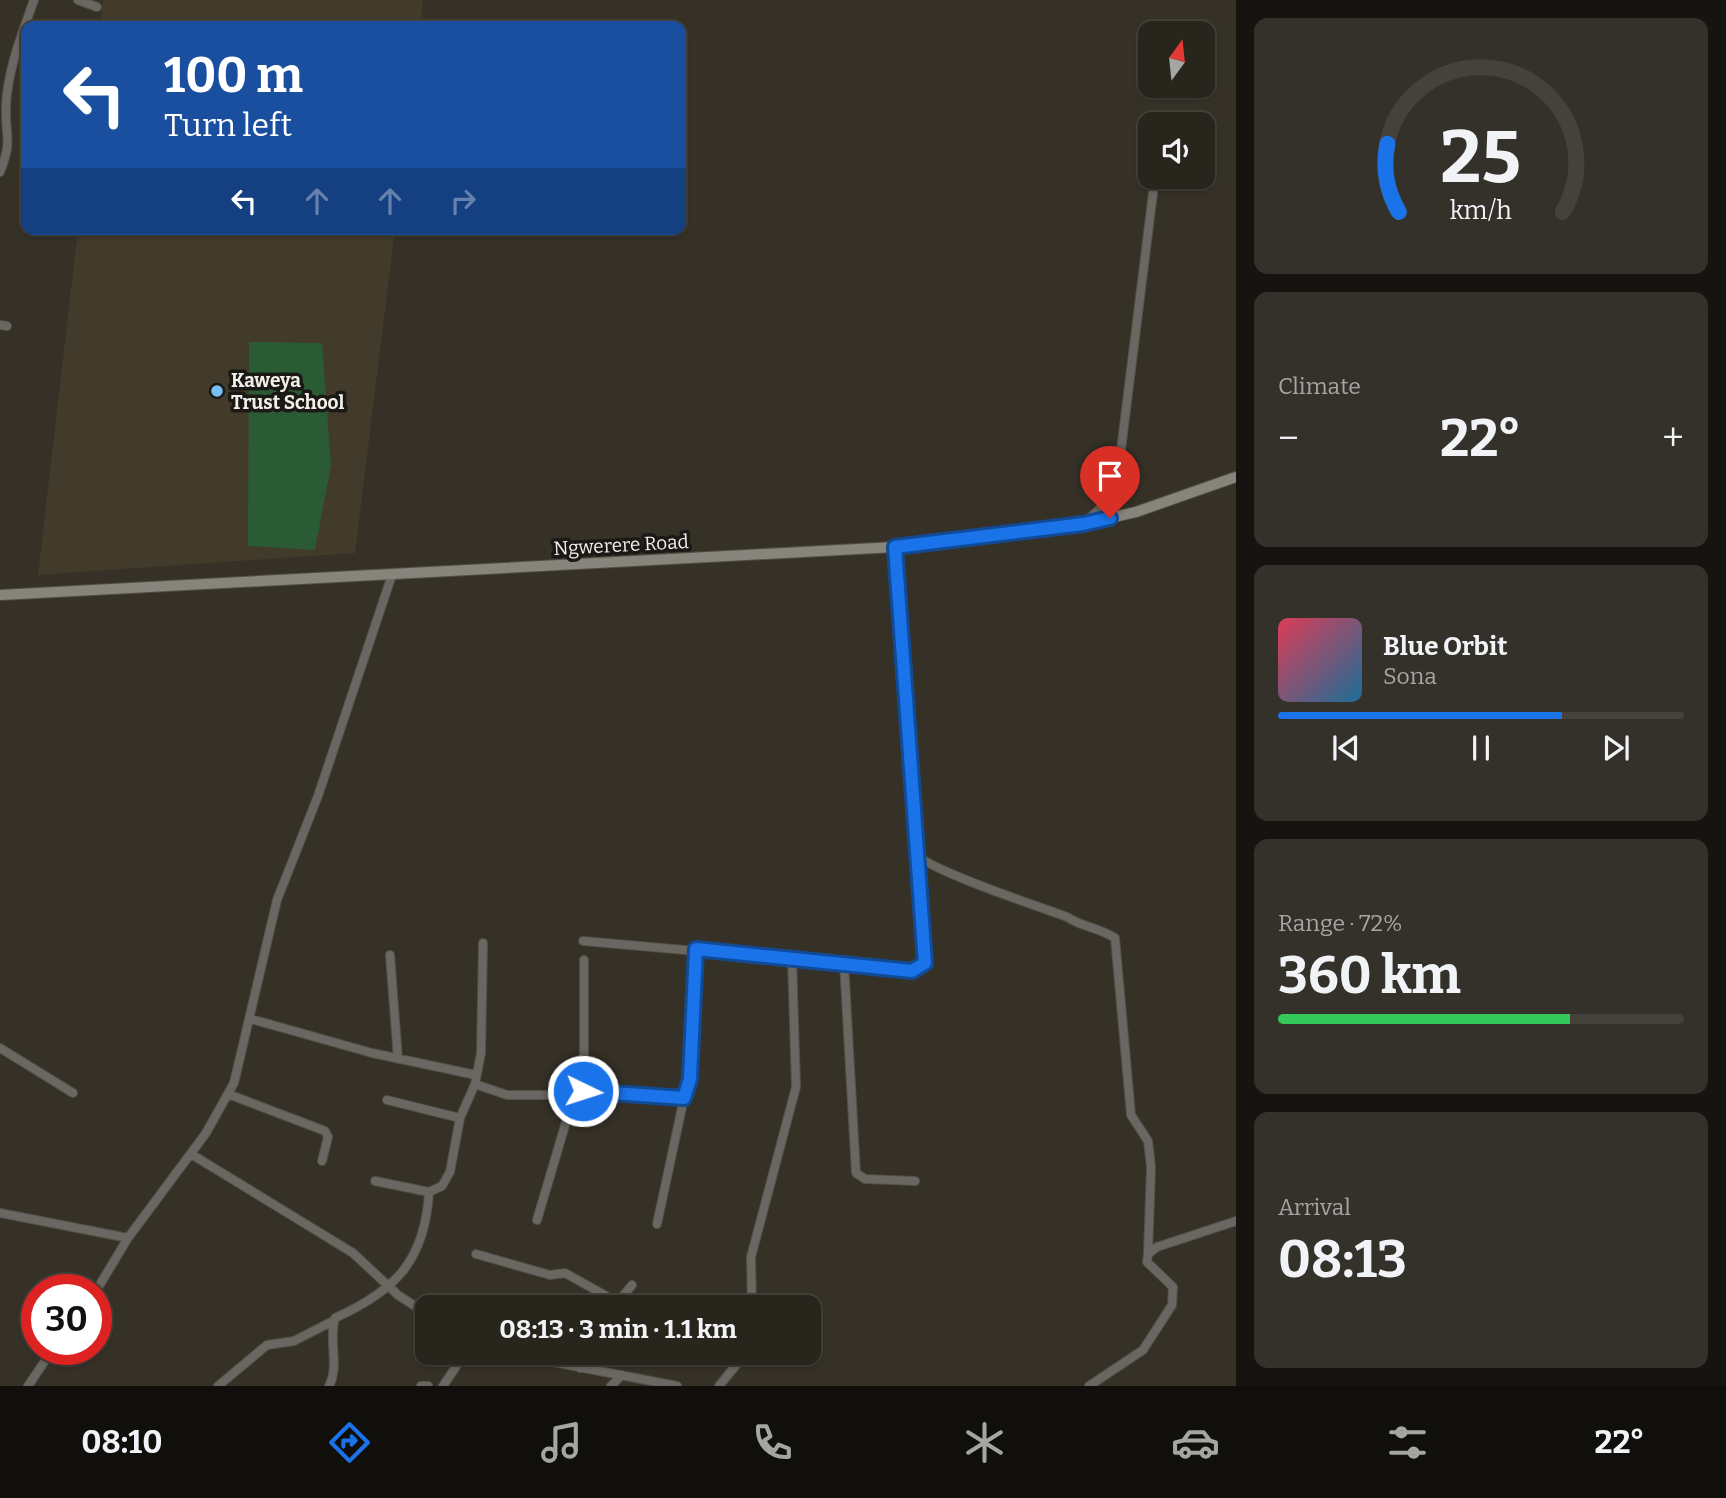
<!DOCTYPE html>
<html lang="en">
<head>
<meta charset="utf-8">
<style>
	body { margin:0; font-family:Bitter,serif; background:#34312a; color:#f1f3f6; height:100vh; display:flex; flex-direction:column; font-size:26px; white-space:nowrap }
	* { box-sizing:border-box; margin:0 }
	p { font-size:23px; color:#a5a5a4 }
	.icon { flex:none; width:38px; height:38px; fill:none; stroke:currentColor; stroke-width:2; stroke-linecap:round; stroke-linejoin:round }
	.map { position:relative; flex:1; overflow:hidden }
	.drawer { display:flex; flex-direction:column; gap:18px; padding:18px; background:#161410; width:490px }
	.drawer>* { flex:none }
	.guide { position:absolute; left:21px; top:21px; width:665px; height:214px; border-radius:14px; box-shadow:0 2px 5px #0004,0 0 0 2px #44423b; background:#1a4fa0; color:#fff; overflow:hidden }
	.needle { width:46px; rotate:15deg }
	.fabs { position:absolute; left:1138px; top:21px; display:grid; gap:14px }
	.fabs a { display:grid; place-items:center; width:77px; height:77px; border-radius:14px; background:#28251d; box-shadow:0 2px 5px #0004,0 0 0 2px #44423b; font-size:35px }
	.speed { position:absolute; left:21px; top:1274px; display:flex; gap:14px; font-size:35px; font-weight:700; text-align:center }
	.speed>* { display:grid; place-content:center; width:91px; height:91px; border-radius:50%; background:#28251d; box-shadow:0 2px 5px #0004,0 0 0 2px #44423b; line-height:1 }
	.speed .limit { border:10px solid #d22; background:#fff; color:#111 }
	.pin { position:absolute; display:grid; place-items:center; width:60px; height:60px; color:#fff; margin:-72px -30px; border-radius:50% 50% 50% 0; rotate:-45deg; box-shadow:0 0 7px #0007 }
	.pin .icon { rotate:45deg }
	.me { position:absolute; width:77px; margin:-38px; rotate:94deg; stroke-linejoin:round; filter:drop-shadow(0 0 5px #0008) }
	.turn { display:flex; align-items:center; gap:24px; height:147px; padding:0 28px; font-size:32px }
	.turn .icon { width:91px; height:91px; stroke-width:2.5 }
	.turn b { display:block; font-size:49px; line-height:60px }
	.lanes { display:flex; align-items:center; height:66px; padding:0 28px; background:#0003; justify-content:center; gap:35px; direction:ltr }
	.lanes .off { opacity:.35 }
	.big { font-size:52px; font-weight:700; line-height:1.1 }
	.drawer .card { flex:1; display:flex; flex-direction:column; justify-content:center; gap:10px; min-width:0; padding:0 24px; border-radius:14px; background:#34312a }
	.drawer .dial { align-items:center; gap:0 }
	.dial svg { height:182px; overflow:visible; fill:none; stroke:#44423b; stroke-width:7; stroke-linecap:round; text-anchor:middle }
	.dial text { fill:#f1f3f6; stroke:none }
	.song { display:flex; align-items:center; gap:21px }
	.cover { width:84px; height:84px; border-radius:10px; background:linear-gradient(135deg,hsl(350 70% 55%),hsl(200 70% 35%)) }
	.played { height:7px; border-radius:4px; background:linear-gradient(90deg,#1a73e8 70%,#44423b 70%) }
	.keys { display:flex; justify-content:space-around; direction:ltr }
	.heat { display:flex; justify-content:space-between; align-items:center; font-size:38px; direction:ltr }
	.charge { height:10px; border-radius:5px; background:linear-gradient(90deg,#34c759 72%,#44423b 0) }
	.trip { position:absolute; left:415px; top:1295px; width:406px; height:70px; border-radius:14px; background:#28251d; box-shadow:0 2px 5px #0004,0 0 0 2px #44423b; font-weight:700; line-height:70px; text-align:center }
	.menu { display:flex; height:112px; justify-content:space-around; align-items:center; background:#100f0c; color:#a5a5a4 }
	.menu .icon { width:49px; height:49px }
	.menu .on { color:#1a73e8 }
	.menu b { font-size:32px; color:#f1f3f6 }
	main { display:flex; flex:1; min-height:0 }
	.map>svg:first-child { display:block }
	.built { fill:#423a2a }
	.green { fill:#2b5b35 }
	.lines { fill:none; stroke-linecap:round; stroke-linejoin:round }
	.minor-casing { stroke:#544f46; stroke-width:10 }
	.secondary-casing { stroke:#544f46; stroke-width:12 }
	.minor { stroke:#696762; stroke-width:8 }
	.secondary { stroke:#87847c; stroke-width:10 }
	.route-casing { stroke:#114b97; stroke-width:18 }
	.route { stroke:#1a73e8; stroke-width:12 }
	.poi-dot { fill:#76c0f7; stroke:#1b1915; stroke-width:2.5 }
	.labels { text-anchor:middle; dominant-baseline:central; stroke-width:7; stroke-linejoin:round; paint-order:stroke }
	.poi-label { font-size:19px; font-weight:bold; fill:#f3efe9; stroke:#1b1915; text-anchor:start }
	.street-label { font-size:19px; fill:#f3efe9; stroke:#1b1915 }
</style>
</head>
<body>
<main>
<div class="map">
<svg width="1236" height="1386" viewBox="0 0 1236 1386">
	<rect width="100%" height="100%" fill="#363127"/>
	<path class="built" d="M103,0H423L420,26H100Z
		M78,229H395L355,553L38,575Z"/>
	<path class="green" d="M249,342L322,343L331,465L315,550L248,546Z"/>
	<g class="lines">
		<g class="minor-casing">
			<path id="minor" d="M78,0L97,7
				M0,172C13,139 5,138 6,107C7,71 22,34 34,0
				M0,325L7,326
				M1083,524L1112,498L1116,490L1155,177
				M895,547L917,854C925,869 1043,908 1067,917C1082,927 1100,928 1115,938L1131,1115L1148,1141L1151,1167L1148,1254
				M583,941L912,970L925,963L920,860
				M390,955L398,1059
				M844,963L856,1173L865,1179L915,1181
				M251,1019L372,1053L476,1075
				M0,1048L73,1093
				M475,1084L507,1095H574L584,1092L684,1098L690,1079L696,949
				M584,1092V960
				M228,1094L325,1131L328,1137L322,1161
				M387,1100L460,1118
				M191,1154L353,1253L398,1295L427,1314
				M375,1181L429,1192L442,1186L450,1172L460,1118L475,1084L481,1053L483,943
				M0,1213L128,1238
				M537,1220L574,1095
				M657,1224L684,1098
				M476,1254L550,1275L565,1273L617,1302
				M96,1291L128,1238L206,1133L234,1083L277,900L318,796L392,575
				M614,1307L632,1285
				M752,1307L751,1257L796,1087L792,958
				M808,1338L815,1355
				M506,1353L677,1386
				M580,1368L588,1353
				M28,1386L53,1349
				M218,1386L267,1345L294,1341L333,1321
				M329,1386C340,1365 328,1341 335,1318C395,1291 425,1261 429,1192
				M421,1386H428
				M443,1386L465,1353
				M611,1386L622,1375
				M719,1386L746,1353
				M1089,1386L1143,1350L1172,1305L1173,1287L1147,1262L1148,1254L1157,1247L1236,1221"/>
		</g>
		<g class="secondary-casing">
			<path id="secondary" d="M0,595L895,547L1083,524L1136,512L1236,477"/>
		</g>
		<use href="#minor" class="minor"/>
		<use href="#secondary" class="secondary"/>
	</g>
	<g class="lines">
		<g class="route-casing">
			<path id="route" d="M583,1091L684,1098L690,1079L696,949L912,971L925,963L895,547L1083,524L1110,518"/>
		</g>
		<use href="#route" class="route"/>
	</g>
	<circle class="poi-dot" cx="217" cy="391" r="7"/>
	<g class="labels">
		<g class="poi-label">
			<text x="231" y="380">Kaweya<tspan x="231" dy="22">Trust School</tspan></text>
		</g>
		<g class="street-label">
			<text transform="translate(621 545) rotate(-3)">Ngwerere Road</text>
		</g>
	</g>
</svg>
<div class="fabs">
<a><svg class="needle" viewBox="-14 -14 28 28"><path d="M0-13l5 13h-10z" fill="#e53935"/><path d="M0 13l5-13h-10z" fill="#a5a5a4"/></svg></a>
<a><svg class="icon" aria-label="sound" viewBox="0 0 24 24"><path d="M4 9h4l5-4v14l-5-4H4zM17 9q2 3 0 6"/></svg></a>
</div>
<div class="speed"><div class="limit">30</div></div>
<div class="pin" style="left:1110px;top:518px;background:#d93025"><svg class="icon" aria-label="arrive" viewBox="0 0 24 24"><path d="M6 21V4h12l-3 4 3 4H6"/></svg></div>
<svg class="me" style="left:583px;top:1091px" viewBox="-20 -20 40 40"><circle r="17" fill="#1a73e8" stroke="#fff" stroke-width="3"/><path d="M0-11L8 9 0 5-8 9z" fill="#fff"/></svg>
<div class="trip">08:13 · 3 min · 1.1 km</div>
<div class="guide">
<div class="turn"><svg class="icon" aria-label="left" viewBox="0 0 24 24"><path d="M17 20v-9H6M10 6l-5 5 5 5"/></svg><div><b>100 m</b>Turn left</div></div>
<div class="lanes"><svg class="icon" aria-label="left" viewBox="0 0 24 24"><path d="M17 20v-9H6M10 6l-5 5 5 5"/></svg><svg class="icon off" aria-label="ahead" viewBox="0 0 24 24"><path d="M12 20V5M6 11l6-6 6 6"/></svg><svg class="icon off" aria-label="ahead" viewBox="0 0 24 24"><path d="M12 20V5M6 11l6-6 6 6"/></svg><svg class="icon off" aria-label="right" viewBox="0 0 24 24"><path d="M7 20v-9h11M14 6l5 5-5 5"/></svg></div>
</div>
</div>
<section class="drawer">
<div class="card dial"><svg viewBox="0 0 100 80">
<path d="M14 69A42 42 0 1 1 86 69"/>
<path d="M14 69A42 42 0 0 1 9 39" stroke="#1a73e8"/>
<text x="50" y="56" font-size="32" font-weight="700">25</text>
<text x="50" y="72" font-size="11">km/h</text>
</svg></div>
<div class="card"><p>Climate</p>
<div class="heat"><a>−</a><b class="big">22°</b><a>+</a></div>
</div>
<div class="card">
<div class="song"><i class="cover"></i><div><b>Blue Orbit</b><p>Sona</p></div></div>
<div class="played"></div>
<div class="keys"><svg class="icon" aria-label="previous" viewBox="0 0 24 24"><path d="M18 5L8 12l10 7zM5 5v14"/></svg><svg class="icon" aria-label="pause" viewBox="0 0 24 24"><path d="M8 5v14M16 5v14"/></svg><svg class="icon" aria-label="next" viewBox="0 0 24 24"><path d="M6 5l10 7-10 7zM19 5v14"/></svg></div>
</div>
<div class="card"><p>Range · 72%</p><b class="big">360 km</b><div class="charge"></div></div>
<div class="card"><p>Arrival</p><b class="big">08:13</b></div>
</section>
</main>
<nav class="menu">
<b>08:10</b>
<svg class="icon on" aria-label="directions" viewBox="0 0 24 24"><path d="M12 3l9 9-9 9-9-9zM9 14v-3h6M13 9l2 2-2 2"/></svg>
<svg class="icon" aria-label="music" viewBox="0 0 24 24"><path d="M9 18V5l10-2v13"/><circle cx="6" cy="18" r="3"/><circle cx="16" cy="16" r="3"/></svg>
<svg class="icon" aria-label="phone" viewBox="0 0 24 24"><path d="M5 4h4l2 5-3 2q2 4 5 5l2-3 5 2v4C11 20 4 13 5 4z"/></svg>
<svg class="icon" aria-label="climate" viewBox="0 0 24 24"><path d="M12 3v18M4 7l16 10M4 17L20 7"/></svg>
<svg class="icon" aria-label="car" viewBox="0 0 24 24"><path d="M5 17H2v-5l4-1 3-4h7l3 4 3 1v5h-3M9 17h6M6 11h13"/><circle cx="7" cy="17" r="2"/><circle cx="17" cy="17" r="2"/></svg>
<svg class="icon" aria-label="filters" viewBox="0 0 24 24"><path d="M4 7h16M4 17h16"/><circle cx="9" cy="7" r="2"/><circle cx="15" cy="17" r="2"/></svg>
<b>22°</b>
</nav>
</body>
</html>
